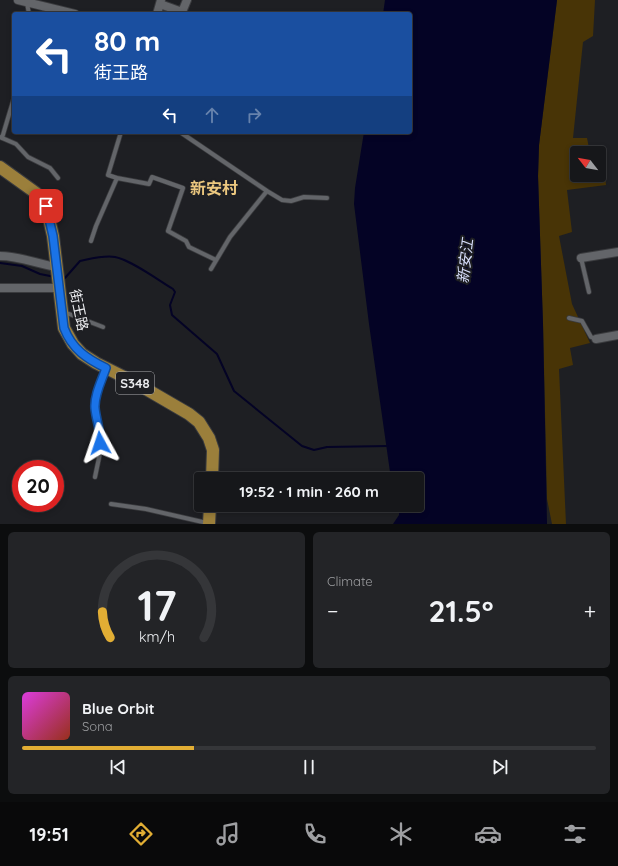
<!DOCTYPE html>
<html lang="en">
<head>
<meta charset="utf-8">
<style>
	body { margin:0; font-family:Quicksand,"Noto Sans SC",sans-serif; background:#232427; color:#f1f3f6; height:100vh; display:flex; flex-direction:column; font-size:15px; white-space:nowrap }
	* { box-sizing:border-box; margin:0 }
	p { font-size:13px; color:#9e9fa2 }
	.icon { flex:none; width:22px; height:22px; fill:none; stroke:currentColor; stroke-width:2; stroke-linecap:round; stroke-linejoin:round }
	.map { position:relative; height:524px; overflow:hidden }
	.details { display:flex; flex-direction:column; gap:8px; padding:8px; background:#0c0d0e; flex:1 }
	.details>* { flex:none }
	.hud { position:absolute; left:12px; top:12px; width:400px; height:122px; border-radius:4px; box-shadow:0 2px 6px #0003,0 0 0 1px #353639; background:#1a4fa0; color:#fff; overflow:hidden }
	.needle { width:26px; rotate:301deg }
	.controls { position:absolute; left:570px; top:146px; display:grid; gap:8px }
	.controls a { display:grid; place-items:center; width:36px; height:36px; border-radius:4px; background:#16171a; box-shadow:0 2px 6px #0003,0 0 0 1px #353639; font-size:20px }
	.speed { position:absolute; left:12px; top:460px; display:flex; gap:8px; font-size:20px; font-weight:700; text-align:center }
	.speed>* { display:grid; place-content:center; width:52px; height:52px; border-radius:50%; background:#16171a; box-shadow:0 2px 6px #0003,0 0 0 1px #353639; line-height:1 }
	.speed .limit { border:6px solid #d22; background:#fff; color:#111 }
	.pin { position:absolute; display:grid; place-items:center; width:34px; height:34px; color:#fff; margin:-17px; border-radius:8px; box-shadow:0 2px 6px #0006 }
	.me { position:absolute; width:44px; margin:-22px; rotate:355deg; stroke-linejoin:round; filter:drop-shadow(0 0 3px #0008) }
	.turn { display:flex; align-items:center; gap:14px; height:84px; padding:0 16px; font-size:18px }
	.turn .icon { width:52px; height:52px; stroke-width:2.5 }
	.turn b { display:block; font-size:28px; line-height:34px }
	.lanes { display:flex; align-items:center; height:38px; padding:0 16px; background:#0003; justify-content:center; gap:20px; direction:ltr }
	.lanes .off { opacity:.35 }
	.big { font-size:30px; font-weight:800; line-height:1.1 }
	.details .card { flex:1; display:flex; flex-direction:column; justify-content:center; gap:6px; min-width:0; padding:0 14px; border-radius:6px; background:#232427 }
	.details .dial { align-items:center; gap:0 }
	.dial svg { height:104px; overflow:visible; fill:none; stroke:#353639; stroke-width:7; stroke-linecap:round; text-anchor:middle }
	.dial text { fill:#f1f3f6; stroke:none }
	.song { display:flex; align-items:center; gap:12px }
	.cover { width:48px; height:48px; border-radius:6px; background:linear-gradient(135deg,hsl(300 70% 55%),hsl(10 70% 35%)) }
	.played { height:4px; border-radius:2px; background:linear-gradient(90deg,#e2ae34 30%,#353639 30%) }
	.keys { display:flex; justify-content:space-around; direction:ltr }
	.heat { display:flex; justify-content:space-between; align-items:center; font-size:22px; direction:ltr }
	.details .tiles { flex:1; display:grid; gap:8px; grid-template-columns:1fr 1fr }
	.card:last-child { grid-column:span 2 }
	.trip { position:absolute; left:194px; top:472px; width:230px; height:40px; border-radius:4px; background:#16171a; box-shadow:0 2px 6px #0003,0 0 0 1px #353639; font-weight:800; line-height:40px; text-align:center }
	.menu { display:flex; height:64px; justify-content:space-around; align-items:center; background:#09090a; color:#9e9fa2 }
	.menu .icon { width:28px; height:28px }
	.menu .current { color:#e2ae34 }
	.menu b { font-size:18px; color:#f1f3f6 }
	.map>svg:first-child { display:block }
	.green { fill:#483406 }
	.water { fill:#040325 }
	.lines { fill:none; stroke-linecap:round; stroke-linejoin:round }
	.stream { stroke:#040325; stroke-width:2 }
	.lane-casing { stroke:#3a3b3e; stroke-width:5.5 }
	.street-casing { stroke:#3a3b3e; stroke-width:10 }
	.primary-casing { stroke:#3a3b3e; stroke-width:14 }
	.lane { stroke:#636569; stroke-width:4 }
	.street { stroke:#636569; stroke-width:8 }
	.primary { stroke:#9b7f3b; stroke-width:12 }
	.route-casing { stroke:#114b97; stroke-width:10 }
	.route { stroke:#1a73e8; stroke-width:7 }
	.labels { text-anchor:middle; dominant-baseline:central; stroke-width:4; stroke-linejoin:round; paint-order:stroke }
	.shield { fill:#1e1f23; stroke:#adaeb1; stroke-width:1 }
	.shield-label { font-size:13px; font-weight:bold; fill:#eaebee }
	.street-label { font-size:14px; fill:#eaebee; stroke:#1e1f23 }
	.water-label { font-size:15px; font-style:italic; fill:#d6ddfa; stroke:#1e1f23 }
	.quarter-label { font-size:16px; font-weight:bold; fill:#ecc87f; stroke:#1e1f23 }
</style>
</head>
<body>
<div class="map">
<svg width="618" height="524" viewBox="0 0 618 524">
	<rect width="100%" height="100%" fill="#1e1f23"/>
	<path class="green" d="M557,0H595L593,36L583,42L573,138H587L590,153H577V175H599V156L603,155L606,185L567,190L572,232L559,236L572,304L590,343L570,348L573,365L559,369L566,524H552L547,499L543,324L538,176L539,145Z"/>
	<path class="water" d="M385,0H557L539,145L538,176L543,324L547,524H393L399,515V505H417V479H391L369,324L354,204L355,188L364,132H410V14H383Z"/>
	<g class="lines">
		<path class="stream" d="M0,263L22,266L40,274L55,277
			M63,278H65L80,261C90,259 104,255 115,257C131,260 158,280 173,289L175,292L170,305L172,315L217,354L234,391L302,446L314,450L327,447L388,446"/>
		<g class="lane-casing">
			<path id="lane" d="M27,3L29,14
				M180,132L267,191L282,200L291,201L304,197L327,198
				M0,137L16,144L28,157L50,168L58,178
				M2,138L14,98
				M117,178L149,184L152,177L183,188L168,231L186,241L189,247L216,260
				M91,241L96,226L117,178L108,175L121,132
				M581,258L589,292
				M211,269L230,237L267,191
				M64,312L103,327
				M569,318L582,321L591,337L596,339
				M95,477L100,453L101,434L95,409L96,398L106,368
				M111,504L146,509L207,523"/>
		</g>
		<g class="street-casing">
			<path id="street" d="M18,0L75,14
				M160,4L182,12L187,0
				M157,14L161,0
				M0,256C20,256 37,264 57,267
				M581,258L618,252
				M0,288H59
				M596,339L618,335"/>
		</g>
		<g class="primary-casing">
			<path id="primary" d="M0,167L36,193L46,206L53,236L64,328L73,344L82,354L96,363L134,382L189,414L199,422L209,438L213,450L212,479
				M209,524L210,505"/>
		</g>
		<use href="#lane" class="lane"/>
		<use href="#street" class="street"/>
		<use href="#primary" class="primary"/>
	</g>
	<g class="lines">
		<g class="route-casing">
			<path id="route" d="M46,206L53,236L64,328C72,349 87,359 106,368C102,380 94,395 95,408C96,420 101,431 100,443"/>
		</g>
		<use href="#route" class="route"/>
	</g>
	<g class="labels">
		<rect class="shield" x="116" y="372" width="38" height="22" rx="3"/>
		<g class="shield-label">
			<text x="135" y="383">S348</text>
		</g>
		<g class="street-label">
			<text transform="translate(79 310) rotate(78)">街王路</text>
		</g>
		<g class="water-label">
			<text transform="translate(465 261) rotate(-83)">新安江</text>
		</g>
		<g class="quarter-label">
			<text x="214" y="188">新安村</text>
		</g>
	</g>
</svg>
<div class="controls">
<a><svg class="needle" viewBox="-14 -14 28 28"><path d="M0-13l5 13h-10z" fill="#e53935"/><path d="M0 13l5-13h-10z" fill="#9e9fa2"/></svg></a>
</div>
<div class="speed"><div class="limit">20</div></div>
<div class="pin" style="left:46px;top:206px;background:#d93025"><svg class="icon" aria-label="arrive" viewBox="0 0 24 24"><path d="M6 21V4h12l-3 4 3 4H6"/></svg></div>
<svg class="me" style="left:100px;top:443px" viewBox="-20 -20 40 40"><path d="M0-17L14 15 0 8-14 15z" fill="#1a73e8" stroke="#fff" stroke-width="4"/></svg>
<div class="trip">19:52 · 1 min · 260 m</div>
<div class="hud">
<div class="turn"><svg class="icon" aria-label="left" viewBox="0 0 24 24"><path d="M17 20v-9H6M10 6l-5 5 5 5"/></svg><div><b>80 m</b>街王路</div></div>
<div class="lanes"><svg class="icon" aria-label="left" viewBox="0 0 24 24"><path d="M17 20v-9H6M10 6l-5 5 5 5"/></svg><svg class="icon off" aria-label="ahead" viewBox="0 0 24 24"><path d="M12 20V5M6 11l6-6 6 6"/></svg><svg class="icon off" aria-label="right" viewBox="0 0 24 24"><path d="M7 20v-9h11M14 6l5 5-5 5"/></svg></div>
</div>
</div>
<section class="details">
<div class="tiles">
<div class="card dial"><svg viewBox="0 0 100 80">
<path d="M14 69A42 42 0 1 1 86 69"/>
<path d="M14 69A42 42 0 0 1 8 49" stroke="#e2ae34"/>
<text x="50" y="56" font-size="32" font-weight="700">17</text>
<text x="50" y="72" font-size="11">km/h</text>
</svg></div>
<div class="card"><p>Climate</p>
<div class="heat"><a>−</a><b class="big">21.5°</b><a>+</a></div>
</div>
<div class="card">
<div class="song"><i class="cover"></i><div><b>Blue Orbit</b><p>Sona</p></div></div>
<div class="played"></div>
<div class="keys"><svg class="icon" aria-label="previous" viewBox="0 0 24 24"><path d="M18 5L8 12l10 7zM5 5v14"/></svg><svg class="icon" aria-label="pause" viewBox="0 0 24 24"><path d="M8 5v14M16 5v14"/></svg><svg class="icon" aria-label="next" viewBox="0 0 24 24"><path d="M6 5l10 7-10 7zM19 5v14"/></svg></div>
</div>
</div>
</section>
<nav class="menu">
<b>19:51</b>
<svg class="icon current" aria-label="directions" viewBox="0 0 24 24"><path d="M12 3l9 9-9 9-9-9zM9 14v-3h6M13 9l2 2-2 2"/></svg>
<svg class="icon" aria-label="music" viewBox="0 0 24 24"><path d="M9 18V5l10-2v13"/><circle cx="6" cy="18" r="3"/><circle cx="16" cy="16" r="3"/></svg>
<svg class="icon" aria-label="phone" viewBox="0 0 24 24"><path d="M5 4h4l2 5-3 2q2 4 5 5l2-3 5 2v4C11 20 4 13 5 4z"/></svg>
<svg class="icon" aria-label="climate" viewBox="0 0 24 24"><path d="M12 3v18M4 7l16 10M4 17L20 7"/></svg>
<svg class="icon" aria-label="car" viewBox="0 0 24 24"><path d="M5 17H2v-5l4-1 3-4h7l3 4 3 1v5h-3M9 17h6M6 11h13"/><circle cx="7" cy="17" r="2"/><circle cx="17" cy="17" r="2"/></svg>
<svg class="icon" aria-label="filters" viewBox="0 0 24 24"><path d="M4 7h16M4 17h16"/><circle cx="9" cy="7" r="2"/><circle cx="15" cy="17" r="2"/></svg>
</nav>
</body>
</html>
